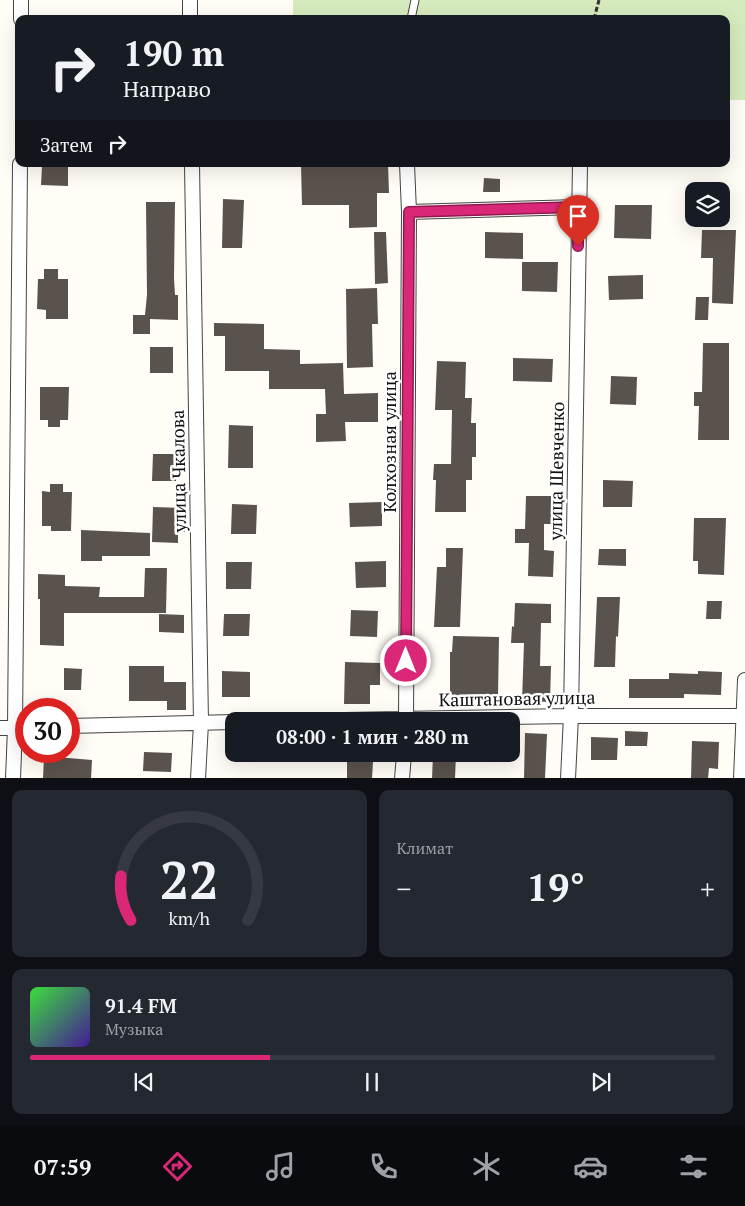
<!DOCTYPE html>
<html lang="ru">
<head>
<meta charset="utf-8">
<style>
	body { margin:0; font-family:"PT Serif",serif; background:#242831; color:#f1f3f6; height:100vh; display:flex; flex-direction:column; font-size:19px; white-space:nowrap }
	* { box-sizing:border-box; margin:0 }
	p { font-size:16px; color:#9ea1a6 }
	.icon { flex:none; width:28px; height:28px; fill:none; stroke:currentColor; stroke-width:2; stroke-linecap:round; stroke-linejoin:round }
	.map { position:relative; height:778px; overflow:hidden }
	.side { display:flex; flex-direction:column; gap:12px; padding:12px; background:#0d0f14; flex:1 }
	.side>* { flex:none }
	.guide { position:absolute; left:15px; top:15px; width:715px; height:152px; border-radius:10px; box-shadow:0 5px 20px #0002; background:#171b24; color:#f1f3f6; overflow:hidden }
	.tools { position:absolute; left:685px; top:182px; display:grid; gap:10px }
	.tools a { display:grid; place-items:center; width:45px; height:45px; border-radius:10px; background:#171b24; box-shadow:0 5px 20px #0002; font-size:25px }
	.speed { position:absolute; left:15px; top:698px; display:flex; gap:10px; font-size:25px; font-weight:700; text-align:center }
	.speed>* { display:grid; place-content:center; width:65px; height:65px; border-radius:50%; background:#171b24; box-shadow:0 5px 20px #0002; line-height:1 }
	.speed .limit { border:8px solid #d22; background:#fff; color:#111 }
	.pin { position:absolute; display:grid; place-items:center; width:42px; height:42px; color:#fff; margin:-51px -21px; border-radius:50% 50% 50% 0; rotate:-45deg; box-shadow:0 0 5px #0007 }
	.pin .icon { rotate:45deg }
	.me { position:absolute; width:55px; margin:-28px; rotate:0deg; stroke-linejoin:round; filter:drop-shadow(0 0 4px #0008) }
	.turn { display:flex; align-items:center; gap:18px; height:105px; padding:0 25px; font-size:22px }
	.turn .icon { width:65px; height:65px; stroke-width:2.5 }
	.turn b { display:block; font-size:35px; line-height:42px }
	.then { display:flex; align-items:center; height:48px; padding:0 25px; background:#0003; gap:10px; font-size:19px }
	.big { font-size:38px; font-weight:700; line-height:1.1 }
	.side .widget { flex:1; display:flex; flex-direction:column; justify-content:center; gap:8px; min-width:0; padding:0 18px; border-radius:10px; background:#242831 }
	.side .dial { align-items:center; gap:0 }
	.dial svg { height:130px; overflow:visible; fill:none; stroke:#363941; stroke-width:7; stroke-linecap:round; text-anchor:middle }
	.dial text { fill:#f1f3f6; stroke:none }
	.song { display:flex; align-items:center; gap:15px }
	.cover { width:60px; height:60px; border-radius:8px; background:linear-gradient(135deg,hsl(120 70% 55%),hsl(260 70% 35%)) }
	.played { height:5px; border-radius:2px; background:linear-gradient(90deg,#db2777 35%,#363941 35%) }
	.keys { display:flex; justify-content:space-around; direction:ltr }
	.heat { display:flex; justify-content:space-between; align-items:center; font-size:28px; direction:ltr }
	.side .tiles { flex:1; display:grid; gap:12px; grid-template-columns:1fr 1fr }
	.widget:last-child { grid-column:span 2 }
	.trip { position:absolute; left:225px; top:712px; width:295px; height:50px; border-radius:10px; background:#171b24; box-shadow:0 5px 20px #0002; font-weight:700; line-height:50px; text-align:center }
	.tab-bar { display:flex; height:80px; justify-content:space-around; align-items:center; background:#090b0e; color:#9ea1a6 }
	.tab-bar .icon { width:35px; height:35px }
	.tab-bar .active { color:#db2777 }
	.tab-bar b { font-size:22px; color:#f1f3f6 }
	.map>svg:first-child { display:block }
	.green { fill:#d5ebbd }
	.building { fill:#5a524d }
	.lines { fill:none; stroke-linecap:round; stroke-linejoin:round }
	.lane-casing { stroke:#444; stroke-width:9 }
	.street-casing { stroke:#444; stroke-width:16 }
	.path { stroke:#333; stroke-width:3; stroke-dasharray:5 2.5; stroke-linecap:butt }
	.lane { stroke:#fff; stroke-width:7 }
	.street { stroke:#fff; stroke-width:14 }
	.route-casing { stroke:#8e194d; stroke-width:12 }
	.route { stroke:#db2777; stroke-width:9 }
	.labels { text-anchor:middle; dominant-baseline:central; stroke-width:5; stroke-linejoin:round; paint-order:stroke }
	.street-label { font-size:18px; fill:#111; stroke:#fff }
</style>
</head>
<body>
<div class="map">
<svg width="745" height="779" viewBox="0 0 745 779">
	<rect width="100%" height="100%" fill="#fffdf5"/>
	<path class="green" d="M293,0H745V100H726V19H293Z"/>
	<path class="building" d="M301,164H388L389,193H377V227L349,228V205H302Z
		M42,166H68V186L41,185Z
		M484,178L500,179V192H483Z
		M223,199L244,200L242,248H222Z
		M146,202H175L174,278L175,295H178V320L150,319V334H133V315H145L147,295Z
		M615,205H652L651,239L614,238Z
		M702,230H736L733,304L712,303L713,258H701Z
		M374,232H386L388,283L375,284Z
		M485,232L523,233V259L485,258Z
		M522,262H558L557,292L522,291Z
		M44,269H58V279H68V319H46V310L37,309L38,279H44Z
		M643,275V299L609,300L608,276Z
		M377,288L378,324H372L373,367L347,368L346,289Z
		M696,297H709L708,320H695Z
		M214,323L264,324V349L300,350V364L343,363L344,394L378,393V422H345L346,441L316,442V414H326L325,389H269V371H225V336H214Z
		M703,343H729V440H698L699,406H694V392H702Z
		M150,347H173V373H150Z
		M513,358L553,359L552,382L513,381Z
		M437,361L466,362L465,398H472L471,423H476V457H472V480H466V512H435L436,480H433L434,464H451L452,410H435Z
		M611,376L637,377L636,405L610,404Z
		M40,387H69L68,420H60V427H48V420H40Z
		M229,425L253,426V468H228Z
		M153,454H176V481H152Z
		M603,480L633,481L632,507H603Z
		M50,484H63V492H72L71,531H51V526H42V491L50,492Z
		M526,496H551V524H544V550L554,551L553,577L528,576L529,543H515V529H525Z
		M382,502V526L350,527L349,503Z
		M232,504L257,505L256,534H231Z
		M153,507L185,508V532H178V543L152,542Z
		M694,518H726L724,575L698,574V561H693Z
		M81,530L150,533V556H102V561H81Z
		M446,548H463L460,627H434L437,567H446Z
		M599,549H626V566L598,565Z
		M386,561V587L356,588L355,562Z
		M226,562H252L251,589H226Z
		M145,568H167L166,613H64V646L40,645V599H38V574L65,575V586L100,587L99,597H144Z
		M597,597H620L618,637L616,636L615,667H594Z
		M707,601H722L721,619H706Z
		M515,603L551,604V623H541L540,666H551L550,702L522,701L524,643H511L512,626L514,627Z
		M351,610L378,611L377,637L350,636Z
		M159,614L184,615V633L159,632Z
		M224,614H250L249,636H223Z
		M453,636L499,637L498,696L450,697V652H452Z
		M345,662L380,663V685H370V704H344Z
		M129,666H164V682H186V710H167V701H129Z
		M64,668L82,669L81,690H64Z
		M222,671L250,672V697H222Z
		M698,671L722,672L721,695L684,694V698H629V679H669V673L698,674Z
		M625,731L648,732L647,746H625Z
		M525,733L547,734L545,779H524Z
		M591,737L618,738L617,760H591Z
		M692,741L719,742L718,769L709,768L708,779H691Z
		M144,752L172,753L171,772L143,771Z
		M433,754H456L455,779H432Z
		M44,756L92,760L91,779H43Z
		M347,761L373,762L372,779H347Z"/>
	<g class="lines">
		<g class="lane-casing">
			<path id="lane" d="M411,19L415,0"/>
		</g>
		<g class="street-casing">
			<path id="street" d="M190,0V19
				M21,19V0
				M192,164L201,723L198,779
				M409,212L578,207
				M289,721L571,716H745
				M406,721L409,212L407,164
				M69,726L234,722
				M0,728H26
				M13,779L15,728L20,164
				M402,779L404,754
				M568,779L571,716L580,164
				M741,779L745,680"/>
		</g>
		<path class="path" d="M594,19L599,0"/>
		<use href="#lane" class="lane"/>
		<use href="#street" class="street"/>
	</g>
	<g class="lines">
		<g class="route-casing">
			<path id="route" d="M406,661L409,212L578,207V246"/>
		</g>
		<use href="#route" class="route"/>
	</g>
	<g class="labels">
		<g class="street-label">
			<text transform="translate(389 442) rotate(-90)">Колхозная улица</text>
			<text transform="translate(178 471) rotate(-91)">улица Чкалова</text>
			<text transform="translate(556 471) rotate(-89)">улица Шевченко</text>
			<text transform="translate(517 698) rotate(-1)">Каштановая улица</text>
		</g>
	</g>
</svg>
<div class="tools">
<a><svg class="icon" aria-label="layers" viewBox="0 0 24 24"><path d="M12 4l9 5-9 5-9-5zM3 14l9 5 9-5"/></svg></a>
</div>
<div class="speed"><div class="limit">30</div></div>
<div class="pin" style="left:578px;top:246px;background:#d93025"><svg class="icon" aria-label="arrive" viewBox="0 0 24 24"><path d="M6 21V4h12l-3 4 3 4H6"/></svg></div>
<svg class="me" style="left:406px;top:661px" viewBox="-20 -20 40 40"><circle r="17" fill="#db2777" stroke="#fff" stroke-width="3"/><path d="M0-11L8 9 0 5-8 9z" fill="#fff"/></svg>
<div class="trip">08:00 · 1 мин · 280 m</div>
<div class="guide">
<div class="turn"><svg class="icon" aria-label="right" viewBox="0 0 24 24"><path d="M7 20v-9h11M14 6l5 5-5 5"/></svg><div><b>190 m</b>Направо</div></div>
<div class="then">Затем<svg class="icon" aria-label="right" viewBox="0 0 24 24"><path d="M7 20v-9h11M14 6l5 5-5 5"/></svg></div>
</div>
</div>
<section class="side">
<div class="tiles">
<div class="widget dial"><svg viewBox="0 0 100 80">
<path d="M14 69A42 42 0 1 1 86 69"/>
<path d="M14 69A42 42 0 0 1 8 42" stroke="#db2777"/>
<text x="50" y="56" font-size="32" font-weight="700">22</text>
<text x="50" y="72" font-size="11">km/h</text>
</svg></div>
<div class="widget"><p>Климат</p>
<div class="heat"><a>−</a><b class="big">19°</b><a>+</a></div>
</div>
<div class="widget">
<div class="song"><i class="cover"></i><div><b>91.4 FM</b><p>Музыка</p></div></div>
<div class="played"></div>
<div class="keys"><svg class="icon" aria-label="previous" viewBox="0 0 24 24"><path d="M18 5L8 12l10 7zM5 5v14"/></svg><svg class="icon" aria-label="pause" viewBox="0 0 24 24"><path d="M8 5v14M16 5v14"/></svg><svg class="icon" aria-label="next" viewBox="0 0 24 24"><path d="M6 5l10 7-10 7zM19 5v14"/></svg></div>
</div>
</div>
</section>
<nav class="tab-bar">
<b>07:59</b>
<svg class="icon active" aria-label="directions" viewBox="0 0 24 24"><path d="M12 3l9 9-9 9-9-9zM9 14v-3h6M13 9l2 2-2 2"/></svg>
<svg class="icon" aria-label="music" viewBox="0 0 24 24"><path d="M9 18V5l10-2v13"/><circle cx="6" cy="18" r="3"/><circle cx="16" cy="16" r="3"/></svg>
<svg class="icon" aria-label="phone" viewBox="0 0 24 24"><path d="M5 4h4l2 5-3 2q2 4 5 5l2-3 5 2v4C11 20 4 13 5 4z"/></svg>
<svg class="icon" aria-label="climate" viewBox="0 0 24 24"><path d="M12 3v18M4 7l16 10M4 17L20 7"/></svg>
<svg class="icon" aria-label="car" viewBox="0 0 24 24"><path d="M5 17H2v-5l4-1 3-4h7l3 4 3 1v5h-3M9 17h6M6 11h13"/><circle cx="7" cy="17" r="2"/><circle cx="17" cy="17" r="2"/></svg>
<svg class="icon" aria-label="filters" viewBox="0 0 24 24"><path d="M4 7h16M4 17h16"/><circle cx="9" cy="7" r="2"/><circle cx="15" cy="17" r="2"/></svg>
</nav>
</body>
</html>
